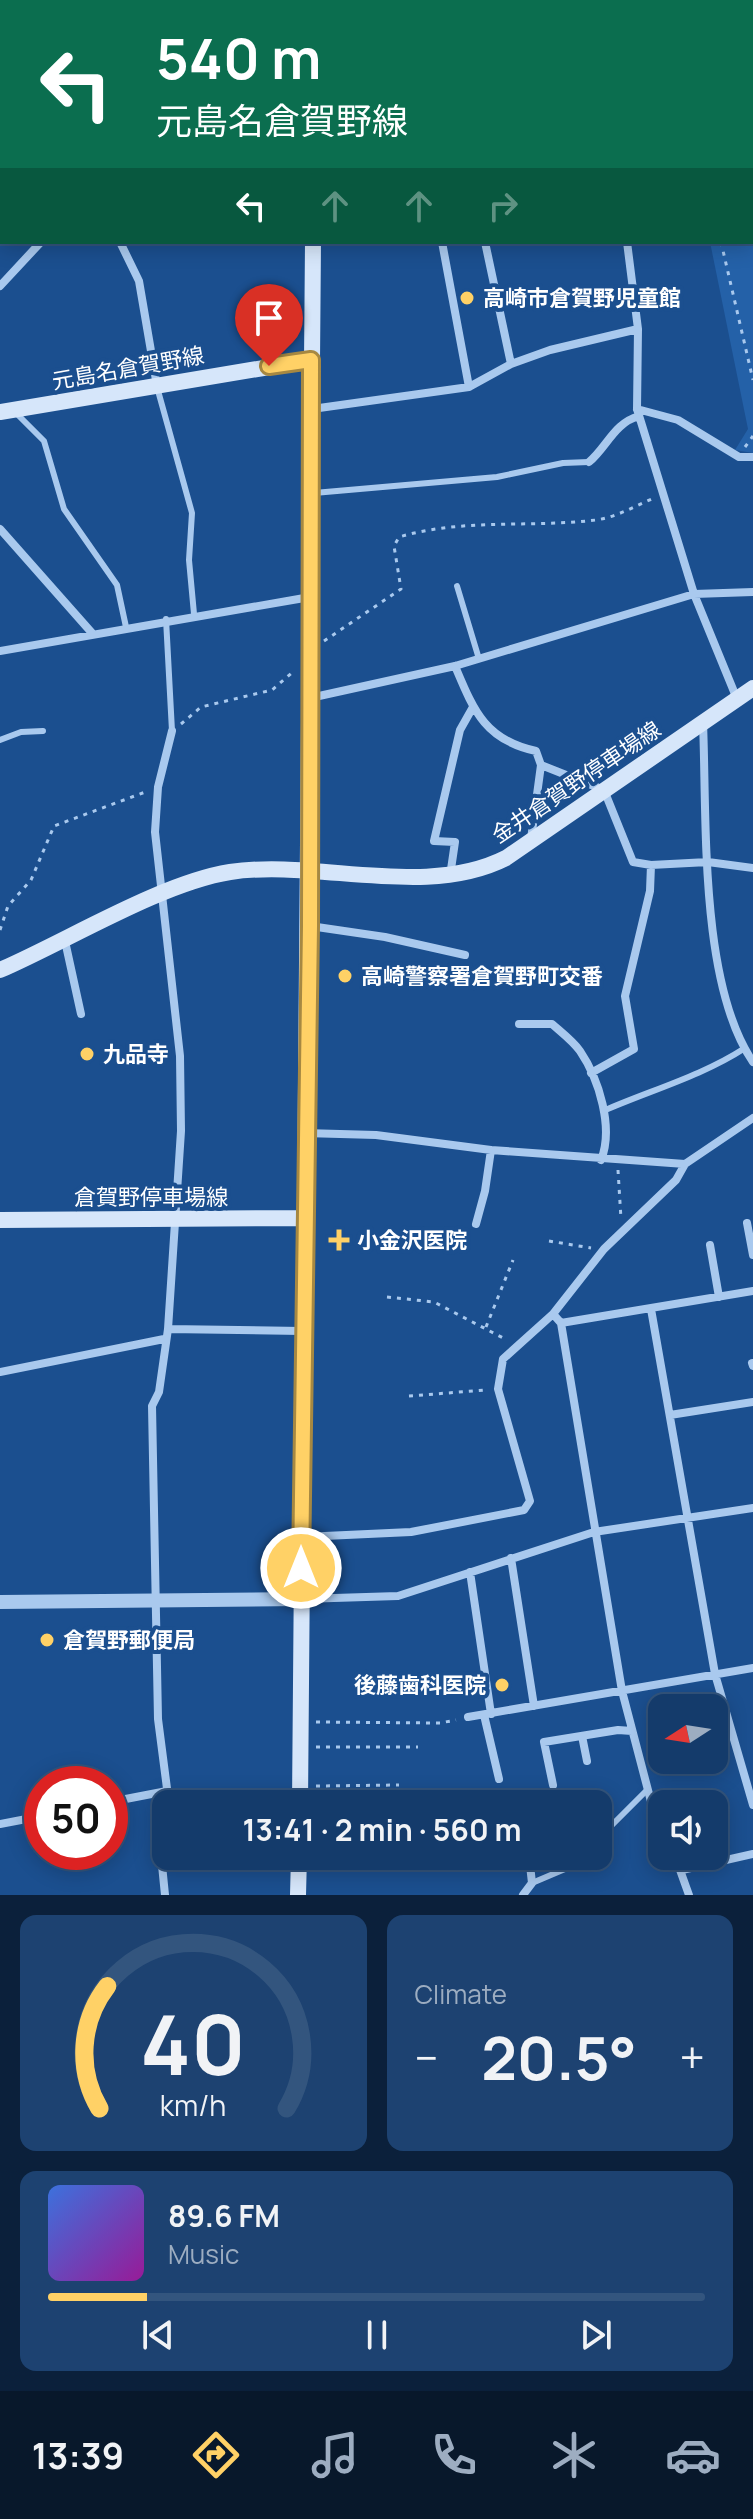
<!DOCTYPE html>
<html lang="en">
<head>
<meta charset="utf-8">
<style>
	body { margin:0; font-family:Manrope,"Noto Sans JP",sans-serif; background:#1d4271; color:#f1f3f6; height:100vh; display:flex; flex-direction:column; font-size:30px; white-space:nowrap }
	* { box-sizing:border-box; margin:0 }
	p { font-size:26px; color:#9dadc1 }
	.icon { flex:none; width:44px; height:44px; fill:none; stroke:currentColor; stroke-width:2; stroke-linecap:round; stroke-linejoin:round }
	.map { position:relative; height:1895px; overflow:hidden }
	.sheet { display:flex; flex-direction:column; gap:20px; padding:20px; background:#0b203b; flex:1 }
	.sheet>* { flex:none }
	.hud { position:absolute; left:0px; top:0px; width:754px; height:244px; box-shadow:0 4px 20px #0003,0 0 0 2px #33557e; background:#0b6e4f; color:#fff; overflow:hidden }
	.needle { width:52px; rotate:258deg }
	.buttons { position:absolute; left:648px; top:1694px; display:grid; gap:16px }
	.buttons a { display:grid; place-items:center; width:80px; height:80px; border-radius:16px; background:#143b6b; box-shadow:0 4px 20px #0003,0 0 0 2px #33557e; font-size:40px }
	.speed { position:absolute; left:24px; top:1766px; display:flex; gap:16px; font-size:40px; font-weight:700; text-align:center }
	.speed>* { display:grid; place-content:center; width:104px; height:104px; border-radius:50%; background:#143b6b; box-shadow:0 4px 20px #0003,0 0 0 2px #33557e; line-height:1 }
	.speed .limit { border:12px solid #d22; background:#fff; color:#111 }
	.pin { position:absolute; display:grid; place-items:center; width:68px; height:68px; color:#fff; margin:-82px -34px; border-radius:50% 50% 50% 0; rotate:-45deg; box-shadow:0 0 8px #0007 }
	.pin .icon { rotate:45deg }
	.me { position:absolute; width:88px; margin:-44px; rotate:0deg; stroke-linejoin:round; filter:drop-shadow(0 0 6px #0008) }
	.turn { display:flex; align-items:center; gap:28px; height:168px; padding:0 24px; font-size:36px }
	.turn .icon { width:104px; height:104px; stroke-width:2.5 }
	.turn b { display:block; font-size:56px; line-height:68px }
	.lanes { display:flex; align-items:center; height:76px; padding:0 24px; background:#0003; justify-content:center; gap:40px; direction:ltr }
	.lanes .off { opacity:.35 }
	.big { font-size:60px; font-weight:700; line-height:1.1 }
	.sheet .widget { flex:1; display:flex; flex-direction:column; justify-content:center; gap:12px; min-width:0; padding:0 28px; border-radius:16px; background:#1d4271 }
	.sheet .dial { align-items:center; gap:0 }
	.dial svg { height:208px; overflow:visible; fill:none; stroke:#33557e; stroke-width:7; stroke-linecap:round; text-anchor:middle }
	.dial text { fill:#f1f3f6; stroke:none }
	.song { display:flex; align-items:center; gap:24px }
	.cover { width:96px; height:96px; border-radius:12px; background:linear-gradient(135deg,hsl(220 70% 55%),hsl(300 70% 35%)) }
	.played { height:8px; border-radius:4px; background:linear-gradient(90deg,#ffd166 15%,#33557e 15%) }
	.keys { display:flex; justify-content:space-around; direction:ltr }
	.heat { display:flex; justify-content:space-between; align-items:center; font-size:44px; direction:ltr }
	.sheet .tiles { flex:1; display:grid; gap:20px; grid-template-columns:1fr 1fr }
	.widget:last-child { grid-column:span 2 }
	.trip { position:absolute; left:152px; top:1790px; width:460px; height:80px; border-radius:16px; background:#143b6b; box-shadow:0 4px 20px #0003,0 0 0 2px #33557e; font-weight:700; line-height:80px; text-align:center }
	.tabs { display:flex; height:128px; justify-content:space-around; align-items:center; background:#08182b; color:#9dadc1 }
	.tabs .icon { width:56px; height:56px }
	.tabs .active { color:#ffd166 }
	.tabs b { font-size:36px; color:#f1f3f6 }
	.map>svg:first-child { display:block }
	.green { fill:#2461a8 }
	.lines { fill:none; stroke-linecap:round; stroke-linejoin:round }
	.path { stroke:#a9c9ee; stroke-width:3; stroke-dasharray:4 6; stroke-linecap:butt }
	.service { stroke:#a9c9ee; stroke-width:6 }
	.minor { stroke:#a9c9ee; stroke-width:8 }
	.tertiary { stroke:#a9c9ee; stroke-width:14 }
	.secondary { stroke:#d6e6fa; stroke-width:16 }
	.route-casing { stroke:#a68842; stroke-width:20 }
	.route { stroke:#ffd166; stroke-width:14 }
	.poi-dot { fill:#ffd166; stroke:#1b4f8f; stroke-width:3 }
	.labels { text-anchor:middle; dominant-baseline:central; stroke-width:8; stroke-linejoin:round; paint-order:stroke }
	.poi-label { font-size:22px; font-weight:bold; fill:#fff; stroke:#1b4f8f; text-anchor:start }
	.street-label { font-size:22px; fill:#fff; stroke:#1b4f8f }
</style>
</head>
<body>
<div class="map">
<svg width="753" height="1895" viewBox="0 0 753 1895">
	<rect width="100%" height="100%" fill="#1b4f8f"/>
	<path class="green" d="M672,0H753V453L735,450L748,429L710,242H752V2Z"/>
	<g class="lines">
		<path class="path" d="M682,0V2
			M748,0V2
			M721,242L753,380
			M745,447L753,436
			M324,641L401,589L394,546L399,537C463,518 531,528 596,520C617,517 635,506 654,498
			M181,724L201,707L272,690L294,671
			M0,930L8,906L31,880L54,826L148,791
			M618,1170L621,1219
			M549,1241L591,1248
			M387,1297L434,1302L507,1340
			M486,1327L513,1260
			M409,1396L486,1390
			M316,1722L440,1723L456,1720
			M316,1747H418
			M316,1786L399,1785"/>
		<path class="service" d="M157,387L192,513L189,560L194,614
			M14,411L44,441L64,509L117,585L126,627
			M314,493L497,477L563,463L589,462
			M457,586L479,659
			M166,619L172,731
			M0,740L21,732L43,731
			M603,1111C651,1090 702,1076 745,1048
			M598,1839L647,1790
			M532,1883L565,1869L580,1856"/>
		<path class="minor" d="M48,0L49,2
			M114,2L119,0
			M463,2V0
			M616,2V0
			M0,12H2
			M120,242L139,281L157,386
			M442,242L469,387
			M485,242L511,364
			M627,242L638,329L637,409L694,594L737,699
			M0,286L41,242
			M312,409L469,387L511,364L550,350L638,329
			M637,409L678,420L739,457H753
			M589,462C607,447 614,423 639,416
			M0,529L92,633
			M0,651L310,597
			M455,666C474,711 485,740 536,751L541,765L531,839
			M310,698L455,666L694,594L753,592
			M703,723C707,817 699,983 753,1062
			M541,765L604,790L633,862L651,865L708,862L753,868
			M450,876L455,842L434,841L460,730L473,707
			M310,926L385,937L465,955
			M65,941L81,1014
			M519,1024H552C561,1032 573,1041 580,1051C599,1079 614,1128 601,1160
			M591,1073L634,1049L625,996L650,891L651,865
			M304,1133L376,1135L491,1150L685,1164
			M747,1223L753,1255
			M476,1224L485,1191L491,1150
			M710,1245L719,1297
			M651,1309L715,1674L753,1805
			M553,1314L561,1323L622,1691L654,1813L662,1829
			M561,1323L753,1291
			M168,1329L302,1331
			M752,1363L753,1366
			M0,1372L164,1339
			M670,1415L753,1402
			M303,1537L411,1532L524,1510L530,1501L498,1389L503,1359L553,1314L604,1249L676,1180L685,1164L753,1118
			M511,1558L534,1706
			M470,1572L491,1714
			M302,1599L398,1596L594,1532L753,1508
			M484,1715L499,1779
			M468,1717L753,1668
			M582,1736L587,1761
			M553,1785L544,1742L618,1730L632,1731
			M110,1802L167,1791
			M169,1804L158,1719L152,1406L159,1392L168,1329L181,1131L180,1056L155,832L158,787L172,731
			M0,1824L42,1816
			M675,1856L689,1895
			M682,1870L753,1854
			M165,1895L161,1855L166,1832
			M523,1895L532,1883L529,1856"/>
		<path class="tertiary" d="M0,1602L301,1599"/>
		<path class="secondary" d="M315,2V0
			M0,412L311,360
			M0,970C67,941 161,883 230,872C318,859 425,899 506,858L753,688
			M0,1220L303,1218
			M300,1804L313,242
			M298,1895L299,1856"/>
	</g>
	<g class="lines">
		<g class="route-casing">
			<path id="route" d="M269,366L311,360L310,926L301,1568"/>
		</g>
		<use href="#route" class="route"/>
	</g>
	<g class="poi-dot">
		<circle cx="467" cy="298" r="8"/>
		<circle cx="345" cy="976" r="8"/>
		<circle cx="87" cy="1054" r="8"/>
		<path d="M335 1228h8v8h8v8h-8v8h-8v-8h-8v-8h8z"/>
		<circle cx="47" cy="1640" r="8"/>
		<circle cx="502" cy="1685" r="8"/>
	</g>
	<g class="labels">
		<g class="poi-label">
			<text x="483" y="298">高崎市倉賀野児童館</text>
			<text x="361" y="976">高崎警察署倉賀野町交番</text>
			<text x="103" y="1054">九品寺</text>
			<text x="357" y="1240">小金沢医院</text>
			<text x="63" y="1640">倉賀野郵便局</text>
			<text x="486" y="1685" text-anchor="end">後藤歯科医院</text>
		</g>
		<g class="street-label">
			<text transform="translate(128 368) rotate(-10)">元島名倉賀野線</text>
			<text transform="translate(576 782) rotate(-34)">金井倉賀野停車場線</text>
			<text x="151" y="1197">倉賀野停車場線</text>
		</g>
	</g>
</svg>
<div class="buttons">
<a><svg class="needle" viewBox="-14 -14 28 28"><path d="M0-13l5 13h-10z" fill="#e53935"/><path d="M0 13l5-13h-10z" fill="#9dadc1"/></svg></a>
<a><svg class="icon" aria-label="sound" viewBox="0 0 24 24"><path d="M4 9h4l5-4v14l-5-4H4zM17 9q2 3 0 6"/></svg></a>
</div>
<div class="speed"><div class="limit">50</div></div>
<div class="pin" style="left:269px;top:366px;background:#d93025"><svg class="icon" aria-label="arrive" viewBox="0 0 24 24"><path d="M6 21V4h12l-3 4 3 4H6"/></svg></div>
<svg class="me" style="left:301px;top:1568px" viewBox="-20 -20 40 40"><circle r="17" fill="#ffd166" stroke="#fff" stroke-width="3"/><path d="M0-11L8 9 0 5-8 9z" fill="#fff"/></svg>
<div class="trip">13:41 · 2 min · 560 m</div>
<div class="hud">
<div class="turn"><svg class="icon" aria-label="left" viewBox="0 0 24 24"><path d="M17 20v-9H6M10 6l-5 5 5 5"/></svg><div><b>540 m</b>元島名倉賀野線</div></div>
<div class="lanes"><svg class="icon" aria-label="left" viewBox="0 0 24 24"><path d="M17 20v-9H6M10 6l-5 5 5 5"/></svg><svg class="icon off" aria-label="ahead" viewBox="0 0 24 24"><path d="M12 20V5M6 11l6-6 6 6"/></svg><svg class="icon off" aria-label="ahead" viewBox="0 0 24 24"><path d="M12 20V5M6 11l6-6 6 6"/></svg><svg class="icon off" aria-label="right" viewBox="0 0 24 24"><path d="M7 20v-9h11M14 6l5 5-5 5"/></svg></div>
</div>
</div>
<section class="sheet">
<div class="tiles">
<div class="widget dial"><svg viewBox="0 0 100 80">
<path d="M14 69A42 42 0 1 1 86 69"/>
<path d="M14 69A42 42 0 0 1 17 22" stroke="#ffd166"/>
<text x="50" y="56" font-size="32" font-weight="700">40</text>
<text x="50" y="72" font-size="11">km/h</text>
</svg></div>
<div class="widget"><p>Climate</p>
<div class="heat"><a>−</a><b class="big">20.5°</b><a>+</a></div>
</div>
<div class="widget">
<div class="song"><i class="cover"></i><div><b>89.6 FM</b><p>Music</p></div></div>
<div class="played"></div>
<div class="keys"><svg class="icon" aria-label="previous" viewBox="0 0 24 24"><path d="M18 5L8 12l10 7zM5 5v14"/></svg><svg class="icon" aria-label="pause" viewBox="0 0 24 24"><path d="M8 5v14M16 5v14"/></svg><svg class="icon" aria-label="next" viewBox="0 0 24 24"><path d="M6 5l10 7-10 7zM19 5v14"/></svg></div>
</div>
</div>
</section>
<nav class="tabs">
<b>13:39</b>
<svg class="icon active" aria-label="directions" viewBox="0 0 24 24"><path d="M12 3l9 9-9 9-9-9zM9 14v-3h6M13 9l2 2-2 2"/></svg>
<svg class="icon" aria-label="music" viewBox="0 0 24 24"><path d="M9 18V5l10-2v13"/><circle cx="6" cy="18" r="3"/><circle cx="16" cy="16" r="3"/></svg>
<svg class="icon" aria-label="phone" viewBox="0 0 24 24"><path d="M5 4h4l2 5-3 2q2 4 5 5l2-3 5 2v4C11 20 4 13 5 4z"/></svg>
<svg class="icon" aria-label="climate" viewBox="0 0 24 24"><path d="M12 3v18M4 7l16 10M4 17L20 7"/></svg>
<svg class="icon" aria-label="car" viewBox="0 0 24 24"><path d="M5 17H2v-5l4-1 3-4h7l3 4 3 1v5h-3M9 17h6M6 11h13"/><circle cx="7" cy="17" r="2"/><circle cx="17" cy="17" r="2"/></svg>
</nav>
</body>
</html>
